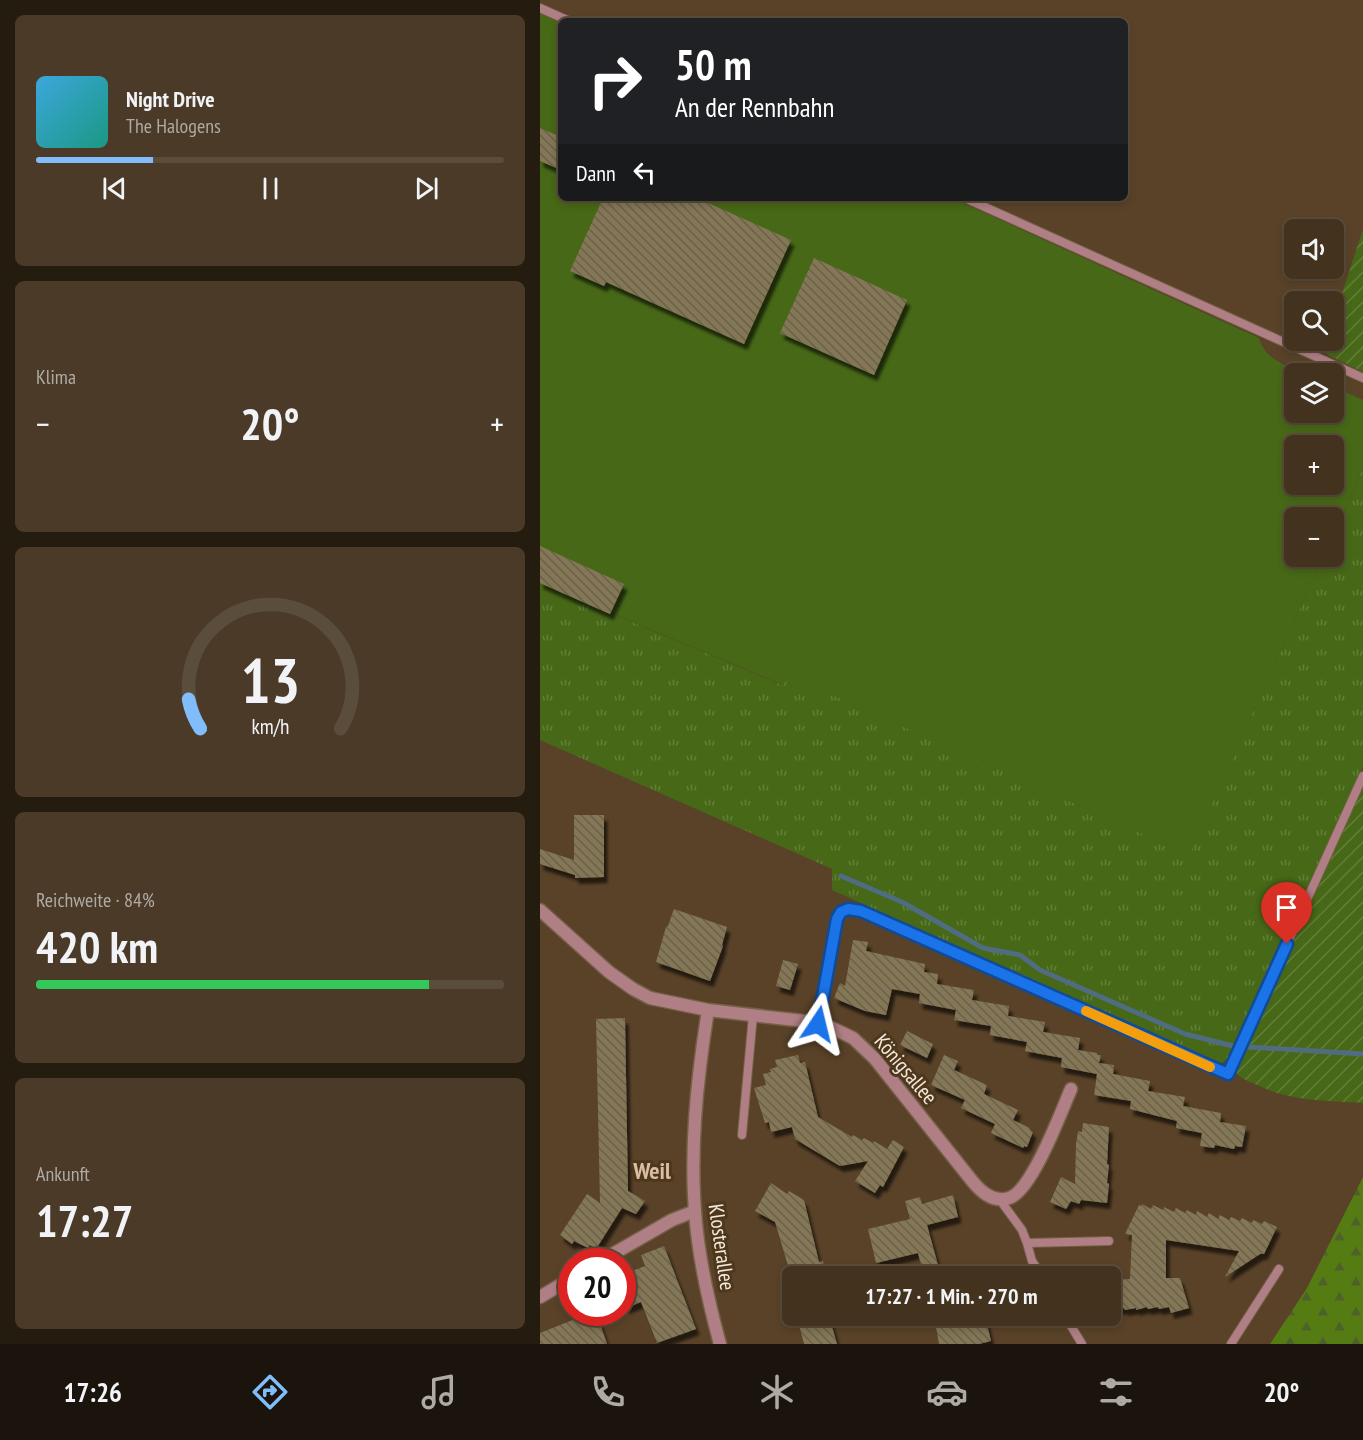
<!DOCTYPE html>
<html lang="de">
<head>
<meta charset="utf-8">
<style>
	body { margin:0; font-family:"PT Sans Narrow",sans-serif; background:#4a3a27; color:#f1f3f6; height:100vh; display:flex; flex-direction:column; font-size:22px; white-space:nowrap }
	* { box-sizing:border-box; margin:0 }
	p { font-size:20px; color:#afaaa4 }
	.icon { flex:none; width:33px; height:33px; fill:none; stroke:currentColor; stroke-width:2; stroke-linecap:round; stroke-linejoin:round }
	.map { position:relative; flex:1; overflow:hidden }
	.drawer { display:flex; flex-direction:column; gap:15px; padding:15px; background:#251c10; width:540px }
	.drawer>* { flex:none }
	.top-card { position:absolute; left:18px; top:18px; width:570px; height:183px; border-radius:9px; box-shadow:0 3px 9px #0003,0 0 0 2px #5b4d3c; background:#202124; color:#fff; overflow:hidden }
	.fabs { position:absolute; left:744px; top:219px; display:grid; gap:12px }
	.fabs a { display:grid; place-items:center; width:60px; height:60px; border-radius:9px; background:#43321e; box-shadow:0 3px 9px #0003,0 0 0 2px #5b4d3c; font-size:30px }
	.speed { position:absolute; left:18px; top:1248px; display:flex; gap:12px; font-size:30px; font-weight:700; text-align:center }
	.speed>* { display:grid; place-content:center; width:78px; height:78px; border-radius:50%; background:#43321e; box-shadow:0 3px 9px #0003,0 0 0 2px #5b4d3c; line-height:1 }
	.speed .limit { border:9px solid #d22; background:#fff; color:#111 }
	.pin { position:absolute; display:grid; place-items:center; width:51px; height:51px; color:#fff; margin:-62px -26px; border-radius:50% 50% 50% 0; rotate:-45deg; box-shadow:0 0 6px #0007 }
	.pin .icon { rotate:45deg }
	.me { position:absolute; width:66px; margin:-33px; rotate:10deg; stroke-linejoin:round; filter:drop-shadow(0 0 4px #0008) }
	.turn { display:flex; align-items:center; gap:21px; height:126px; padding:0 18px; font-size:27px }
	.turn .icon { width:78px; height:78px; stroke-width:2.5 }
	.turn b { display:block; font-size:42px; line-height:51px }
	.then { display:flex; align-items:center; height:57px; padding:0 18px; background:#0003; gap:12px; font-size:22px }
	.big { font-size:45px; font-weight:700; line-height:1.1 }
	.drawer .widget { flex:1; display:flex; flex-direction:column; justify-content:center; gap:9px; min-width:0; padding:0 21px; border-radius:9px; background:#4a3a27 }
	.drawer .dial { align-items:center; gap:0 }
	.dial svg { height:156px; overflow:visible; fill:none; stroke:#5b4d3c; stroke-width:7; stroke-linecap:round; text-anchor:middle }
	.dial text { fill:#f1f3f6; stroke:none }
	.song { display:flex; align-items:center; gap:18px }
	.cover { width:72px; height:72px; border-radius:9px; background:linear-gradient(135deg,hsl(200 70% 55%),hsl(170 70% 35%)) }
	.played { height:6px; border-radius:3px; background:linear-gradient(90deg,#80bdfa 25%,#5b4d3c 25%) }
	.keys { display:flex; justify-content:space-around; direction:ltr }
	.heat { display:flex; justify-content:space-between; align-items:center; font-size:33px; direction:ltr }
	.charge { height:9px; border-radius:4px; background:linear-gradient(90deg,#34c759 84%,#5b4d3c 0) }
	.trip { position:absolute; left:242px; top:1266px; width:339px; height:60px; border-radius:9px; background:#43321e; box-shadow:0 3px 9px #0003,0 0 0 2px #5b4d3c; font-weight:700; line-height:60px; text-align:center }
	.tab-bar { display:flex; height:96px; justify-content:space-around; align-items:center; background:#1b140c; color:#afaaa4 }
	.tab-bar .icon { width:42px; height:42px }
	.tab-bar .selected { color:#80bdfa }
	.tab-bar b { font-size:27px; color:#f1f3f6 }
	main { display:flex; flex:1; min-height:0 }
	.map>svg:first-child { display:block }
	.grass { fill:url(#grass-tufts) }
	.forest { fill:url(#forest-firs) }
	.garden { fill:url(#garden-furrows) }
	.pitch { fill:#476817; fill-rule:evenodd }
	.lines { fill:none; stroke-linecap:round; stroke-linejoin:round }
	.stream { stroke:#506c81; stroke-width:5 }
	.building { fill:url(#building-back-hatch); filter:url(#shadow) }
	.lane-casing { stroke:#756048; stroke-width:10 }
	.street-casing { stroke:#756048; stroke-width:15 }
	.lane { stroke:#b07f86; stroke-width:8 }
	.street { stroke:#b07f86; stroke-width:12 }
	.route-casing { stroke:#114b97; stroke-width:15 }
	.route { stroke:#1a73e8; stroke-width:10 }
	.slow { stroke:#f59e0b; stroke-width:10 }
	.labels { text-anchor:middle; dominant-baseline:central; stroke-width:6; stroke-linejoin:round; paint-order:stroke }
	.street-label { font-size:21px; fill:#f7e9da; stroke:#4d371d }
	.quarter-label { font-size:24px; font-weight:bold; fill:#d9bea1; stroke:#4d371d }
</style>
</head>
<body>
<main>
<section class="drawer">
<div class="widget">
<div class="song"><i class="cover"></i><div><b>Night Drive</b><p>The Halogens</p></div></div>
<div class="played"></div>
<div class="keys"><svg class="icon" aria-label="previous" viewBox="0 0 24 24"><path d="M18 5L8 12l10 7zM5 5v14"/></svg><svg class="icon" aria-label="pause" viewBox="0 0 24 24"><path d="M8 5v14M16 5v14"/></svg><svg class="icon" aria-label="next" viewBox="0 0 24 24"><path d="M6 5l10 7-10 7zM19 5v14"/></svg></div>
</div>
<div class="widget"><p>Klima</p>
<div class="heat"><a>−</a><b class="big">20°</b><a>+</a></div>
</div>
<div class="widget dial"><svg viewBox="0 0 100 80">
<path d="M14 69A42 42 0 1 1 86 69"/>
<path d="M14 69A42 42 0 0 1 8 54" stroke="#80bdfa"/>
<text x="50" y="56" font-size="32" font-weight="700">13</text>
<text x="50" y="72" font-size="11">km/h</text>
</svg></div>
<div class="widget"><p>Reichweite · 84%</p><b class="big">420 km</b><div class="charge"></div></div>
<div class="widget"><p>Ankunft</p><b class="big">17:27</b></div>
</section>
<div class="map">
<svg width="823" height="1344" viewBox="0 0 823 1344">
	<defs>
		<pattern id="grass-tufts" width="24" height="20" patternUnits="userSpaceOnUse" patternTransform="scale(1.5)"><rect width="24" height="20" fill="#476817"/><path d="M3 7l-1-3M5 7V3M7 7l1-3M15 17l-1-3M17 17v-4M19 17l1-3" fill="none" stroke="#627e38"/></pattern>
		<pattern id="forest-firs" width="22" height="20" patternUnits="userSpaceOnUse" patternTransform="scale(1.5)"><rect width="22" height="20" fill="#547c12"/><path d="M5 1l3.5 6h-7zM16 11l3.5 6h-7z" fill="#4f612a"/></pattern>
		<pattern id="garden-furrows" width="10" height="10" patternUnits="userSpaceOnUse" patternTransform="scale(1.5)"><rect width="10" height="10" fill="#476817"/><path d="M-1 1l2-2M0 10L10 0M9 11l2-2" fill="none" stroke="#627e38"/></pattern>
		<pattern id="building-back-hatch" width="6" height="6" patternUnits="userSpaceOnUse" patternTransform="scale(1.5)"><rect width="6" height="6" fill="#847756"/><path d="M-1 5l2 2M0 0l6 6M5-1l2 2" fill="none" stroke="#6a614d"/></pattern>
		<filter id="shadow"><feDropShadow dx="3.5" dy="6" stdDeviation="1.5" flood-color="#0009"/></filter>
	</defs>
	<rect width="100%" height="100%" fill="#594228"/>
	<path class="grass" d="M823,468V767L762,900L758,903L693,1050C689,1057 687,1062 678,1064L292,890V869L0,740V583L242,685L250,675L649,854L783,557L794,556V534Z"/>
	<path class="forest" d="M823,1177V1344H730L767,1288Z"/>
	<path class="garden" d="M823,229V372L788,355L784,347L786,341L794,340V318Z
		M823,786V1103C784,1100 753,1102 717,1085C710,1082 702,1079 697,1074V1069Z"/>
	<path class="pitch" d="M0,13L21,23V198H412L719,338C725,359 744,365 764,373L754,374V412H794V387L823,400V468L794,534V518H754V556L783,557L649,855L250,676L243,685L0,583ZM754,446H794V484H754Z"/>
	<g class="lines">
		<path class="stream" d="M301,876L362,902L443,948L480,955L500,970L645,1034L693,1046
			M708,1047L823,1054"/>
	</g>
	<path class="building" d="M0,128L21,137V170L0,161Z
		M63,198H157L251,240L204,344L66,282L64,286L30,271Z
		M274,258L367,300L334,375L240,333Z
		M0,546L84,584L70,614L0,583Z
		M34,815H64V877L35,878V875L0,864V849L34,860Z
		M134,909L187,927L182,945L183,946L170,981L116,962L126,927L128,926Z
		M313,940L328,942L326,951L385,964L384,972L398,974L397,984L434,990L432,1000L469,1006L468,1016L505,1022L503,1032L540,1038L538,1050L557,1053V1055H561L559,1063L574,1065L573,1074L610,1081L608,1091L645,1097L643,1106L681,1113L680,1122L706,1126L702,1147L695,1146L694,1149L675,1145L674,1148L660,1146L662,1133L636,1128L637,1121L590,1109L591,1101L554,1095L557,1074L521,1067L522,1058L485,1051L487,1042L450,1035L451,1026L414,1020L416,1010L379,1003L380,994L352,989L346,1015L325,1011L294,998L300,983L305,986Z
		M243,960L258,964L250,990L236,986Z
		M85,1018L88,1191L105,1201L96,1214L82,1208L56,1249L50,1245L48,1248L34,1241L32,1244L20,1235L47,1194L60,1203L56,1019Z
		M367,1031L393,1044L387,1058L360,1045Z
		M258,1055L260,1063L265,1062L278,1117L312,1137L313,1135L322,1140L324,1138L333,1143L334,1141L347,1149L353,1140L364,1147L343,1187L340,1185L335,1193L315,1181L328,1161L300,1166L255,1139L252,1127L231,1132L229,1122L225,1123L214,1088L226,1085L223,1074L231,1072L230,1069L237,1067L235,1060Z
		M404,1055L418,1061L414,1070L447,1085L444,1094L478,1110L473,1120L490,1128V1130L493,1132L487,1147L484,1146L483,1148L451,1133L455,1124L421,1108L425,1100L391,1085Z
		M543,1123L569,1127L567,1164L569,1165L567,1183L569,1184L567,1203L541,1200L539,1204L531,1201L526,1209L510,1202L521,1177L535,1184L536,1144L538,1131L542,1132Z
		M231,1183L247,1194L249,1191L264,1200L279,1262L283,1261L286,1276H251L235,1222L215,1211Z
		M413,1195L418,1217L387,1225L401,1276H384L378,1253L336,1263L328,1229L370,1219L365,1201L380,1197L382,1204Z
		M602,1204L611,1209L613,1205L623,1210L624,1207L634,1212L636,1208L645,1213L647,1210L656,1215L657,1211L667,1217L669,1213L678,1219L680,1215L689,1220L691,1217L700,1221L702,1218L712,1223L713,1220L722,1224L724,1221L737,1227L724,1254H720L685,1277L699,1251L626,1240V1278H640L649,1308L631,1313L629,1307L619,1309L618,1307L608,1309L607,1307L596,1310V1308L585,1310L584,1308L574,1310L573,1307L570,1308V1280L590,1279L592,1235L585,1234L599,1205L601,1206Z
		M124,1246L156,1329L117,1343L101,1302L86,1308L82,1299V1275L105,1266L101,1255Z
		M53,1312H56L67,1344H0V1333Z
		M281,1316H289L297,1344H264L258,1321Z
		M394,1316H445L451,1341L439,1344H399Z"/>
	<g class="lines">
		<g class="lane-casing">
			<path id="lane" d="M0,8L29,21
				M425,198L823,378
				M277,1024L297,919L301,912L308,909L321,911L688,1074L823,776
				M202,1135L213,1015
				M460,1200L482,1230L487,1243L569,1241
				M487,1243L492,1261L502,1276
				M525,1316L542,1344
				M691,1344L739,1269"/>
		</g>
		<g class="street-casing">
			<path id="street" d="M0,910L69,972L93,989L110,998L168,1010L264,1021L292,1028L313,1038L335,1059L433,1182C442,1193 454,1203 469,1198C492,1191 521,1112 531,1089
				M168,1010C157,1079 149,1153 156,1223C160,1264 169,1304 180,1344
				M59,1262L132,1220L155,1211
				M0,1297L32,1278"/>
		</g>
		<use href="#lane" class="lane"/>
		<use href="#street" class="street"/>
	</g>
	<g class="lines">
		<g class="route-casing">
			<path id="route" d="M278,1024L297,919L301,912L308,909L321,911L688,1074L747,944"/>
		</g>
		<use href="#route" class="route"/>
		<path class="slow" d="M546,1011L670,1067"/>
	</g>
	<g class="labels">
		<g class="street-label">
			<text transform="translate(366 1069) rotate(50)">Königsallee</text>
			<text transform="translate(182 1247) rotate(82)">Klosterallee</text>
		</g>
		<g class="quarter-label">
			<text x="112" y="1170">Weil</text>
		</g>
	</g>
</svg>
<div class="fabs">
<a><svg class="icon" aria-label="sound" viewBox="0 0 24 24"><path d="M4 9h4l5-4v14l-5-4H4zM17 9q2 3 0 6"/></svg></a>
<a><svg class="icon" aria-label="search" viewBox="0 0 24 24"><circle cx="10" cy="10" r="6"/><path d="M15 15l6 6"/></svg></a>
<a><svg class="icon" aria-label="layers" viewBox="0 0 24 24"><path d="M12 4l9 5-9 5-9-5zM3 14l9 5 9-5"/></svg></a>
<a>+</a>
<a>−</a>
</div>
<div class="speed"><div class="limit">20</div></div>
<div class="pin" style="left:747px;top:944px;background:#d93025"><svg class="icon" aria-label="arrive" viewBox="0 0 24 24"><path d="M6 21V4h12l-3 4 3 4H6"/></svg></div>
<svg class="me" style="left:278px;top:1024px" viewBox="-20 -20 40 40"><path d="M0-17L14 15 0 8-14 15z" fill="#1a73e8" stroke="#fff" stroke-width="4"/></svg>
<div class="trip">17:27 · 1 Min. · 270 m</div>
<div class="top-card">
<div class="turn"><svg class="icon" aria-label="right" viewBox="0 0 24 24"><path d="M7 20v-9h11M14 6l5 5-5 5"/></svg><div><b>50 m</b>An der Rennbahn</div></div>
<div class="then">Dann<svg class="icon" aria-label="left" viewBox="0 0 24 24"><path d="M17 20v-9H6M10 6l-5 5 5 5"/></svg></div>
</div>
</div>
</main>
<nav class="tab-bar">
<b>17:26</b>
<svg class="icon selected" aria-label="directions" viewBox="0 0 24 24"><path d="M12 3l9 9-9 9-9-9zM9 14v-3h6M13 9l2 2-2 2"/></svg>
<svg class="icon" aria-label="music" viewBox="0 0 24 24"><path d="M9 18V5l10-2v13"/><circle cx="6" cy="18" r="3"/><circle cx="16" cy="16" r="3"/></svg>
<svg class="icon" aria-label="phone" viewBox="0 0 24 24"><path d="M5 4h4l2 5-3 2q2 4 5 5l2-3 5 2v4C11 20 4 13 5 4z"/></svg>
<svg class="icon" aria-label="climate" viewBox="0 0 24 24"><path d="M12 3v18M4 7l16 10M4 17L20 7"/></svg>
<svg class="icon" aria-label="car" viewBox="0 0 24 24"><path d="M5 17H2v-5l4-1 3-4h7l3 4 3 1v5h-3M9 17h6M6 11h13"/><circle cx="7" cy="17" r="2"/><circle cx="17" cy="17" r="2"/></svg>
<svg class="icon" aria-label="filters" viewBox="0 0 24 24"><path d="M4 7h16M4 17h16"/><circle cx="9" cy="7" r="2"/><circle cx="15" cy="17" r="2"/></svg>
<b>20°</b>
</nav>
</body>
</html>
